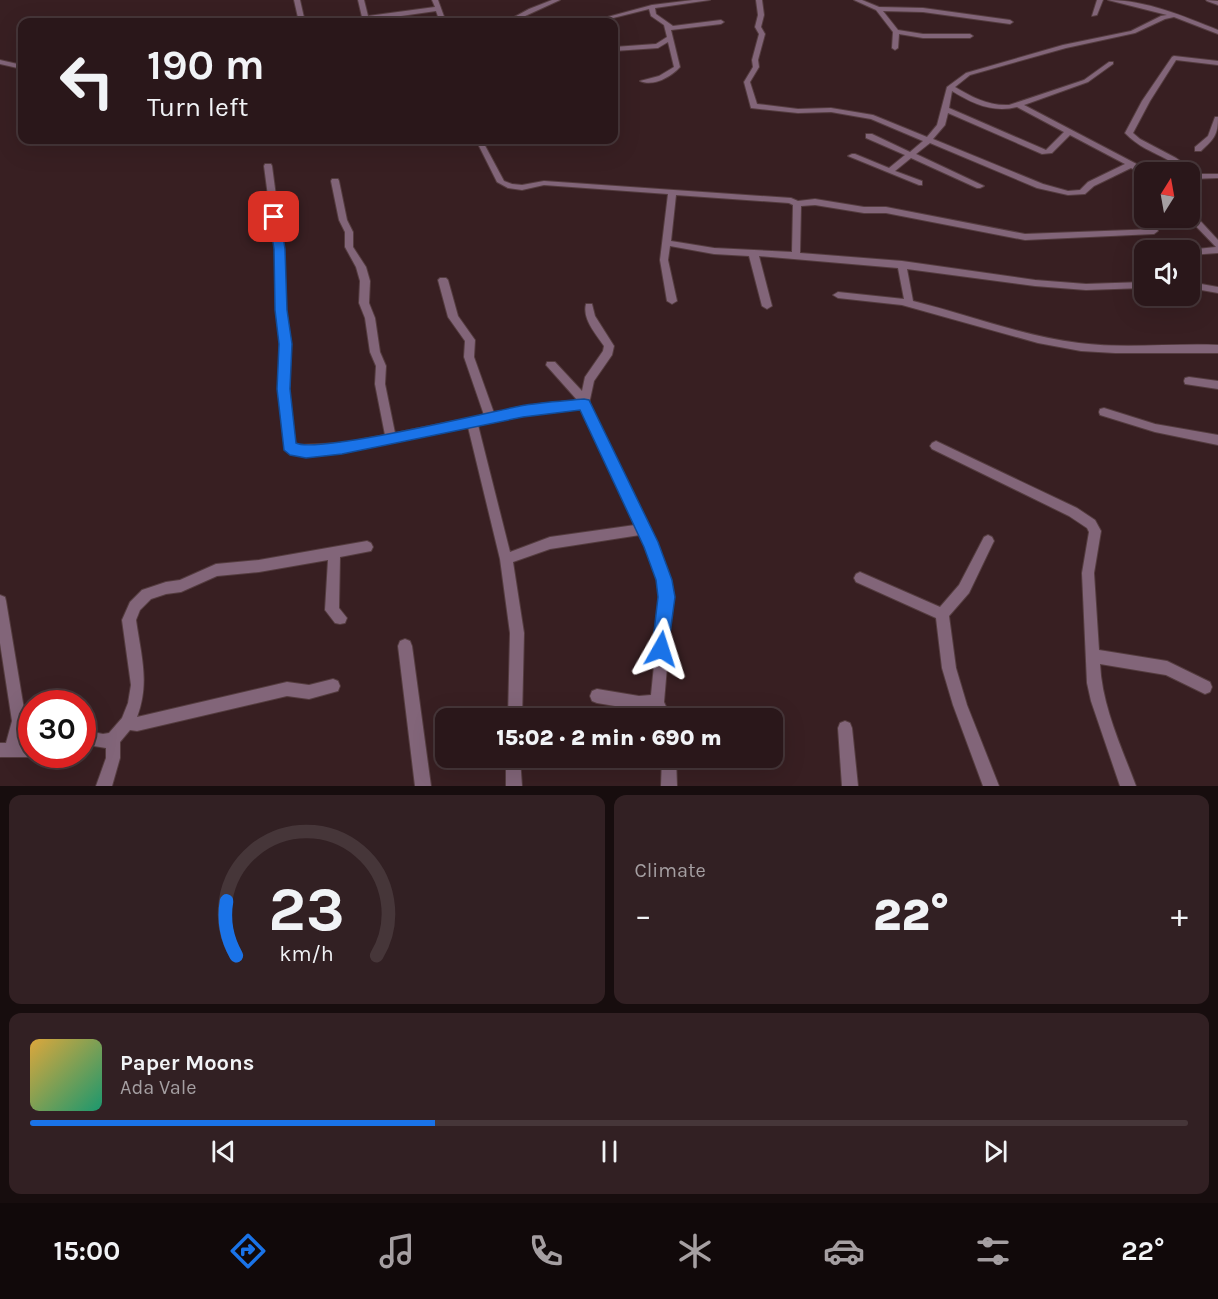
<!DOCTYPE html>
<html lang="en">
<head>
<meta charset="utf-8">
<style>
	body { margin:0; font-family:Karla,sans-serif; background:#322023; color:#f1f3f6; height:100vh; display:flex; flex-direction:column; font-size:22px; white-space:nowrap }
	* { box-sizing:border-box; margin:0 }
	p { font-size:20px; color:#a59fa2 }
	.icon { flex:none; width:33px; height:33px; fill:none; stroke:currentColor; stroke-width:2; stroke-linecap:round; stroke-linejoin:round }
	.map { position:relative; height:786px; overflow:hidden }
	.details { display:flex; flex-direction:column; gap:9px; padding:9px; background:#170d0e; flex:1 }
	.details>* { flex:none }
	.top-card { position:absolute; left:18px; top:18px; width:600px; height:126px; border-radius:12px; box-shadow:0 6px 24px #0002,0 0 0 2px #463639; background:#2a171a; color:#f1f3f6; overflow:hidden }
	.needle { width:39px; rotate:11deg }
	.tools { position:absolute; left:1134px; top:162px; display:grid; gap:12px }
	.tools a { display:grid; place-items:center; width:66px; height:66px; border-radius:12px; background:#2a171a; box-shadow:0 6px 24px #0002,0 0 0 2px #463639; font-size:30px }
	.speed { position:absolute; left:18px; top:690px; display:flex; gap:12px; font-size:30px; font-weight:700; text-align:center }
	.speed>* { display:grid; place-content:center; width:78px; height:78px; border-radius:50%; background:#2a171a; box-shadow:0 6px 24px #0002,0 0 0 2px #463639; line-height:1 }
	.speed .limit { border:9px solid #d22; background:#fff; color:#111 }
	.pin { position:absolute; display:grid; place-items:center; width:51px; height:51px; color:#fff; margin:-26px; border-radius:12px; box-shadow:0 3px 9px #0006 }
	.me { position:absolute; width:66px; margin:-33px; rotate:6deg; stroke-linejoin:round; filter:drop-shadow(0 0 4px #0008) }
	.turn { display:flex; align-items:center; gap:21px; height:126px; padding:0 30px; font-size:27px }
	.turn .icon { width:78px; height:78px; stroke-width:2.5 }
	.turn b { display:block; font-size:42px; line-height:51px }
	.big { font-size:45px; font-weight:800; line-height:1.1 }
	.details .card { flex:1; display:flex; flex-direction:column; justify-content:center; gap:9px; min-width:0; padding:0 21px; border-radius:12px; background:#322023 }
	.details .dial { align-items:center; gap:0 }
	.dial svg { height:156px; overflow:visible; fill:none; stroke:#463639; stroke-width:7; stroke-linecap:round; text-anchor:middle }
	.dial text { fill:#f1f3f6; stroke:none }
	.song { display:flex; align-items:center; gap:18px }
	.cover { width:72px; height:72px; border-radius:9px; background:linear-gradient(135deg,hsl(40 70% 55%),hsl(160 70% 35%)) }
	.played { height:6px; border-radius:3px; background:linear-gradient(90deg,#1a73e8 35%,#463639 35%) }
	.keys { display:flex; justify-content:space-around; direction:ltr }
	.heat { display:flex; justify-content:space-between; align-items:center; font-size:33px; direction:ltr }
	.details .tiles { flex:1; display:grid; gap:9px; grid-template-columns:1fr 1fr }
	.card:last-child { grid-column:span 2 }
	.trip { position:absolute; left:435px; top:708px; width:348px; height:60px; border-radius:12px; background:#2a171a; box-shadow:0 6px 24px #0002,0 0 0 2px #463639; font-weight:800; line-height:60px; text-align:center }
	.tab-bar { display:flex; height:96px; justify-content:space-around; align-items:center; background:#11090a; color:#a59fa2 }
	.tab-bar .icon { width:42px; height:42px }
	.tab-bar .on { color:#1a73e8 }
	.tab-bar b { font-size:27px; color:#f1f3f6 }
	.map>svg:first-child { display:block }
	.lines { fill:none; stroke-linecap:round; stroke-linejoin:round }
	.minor-casing { stroke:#543c3f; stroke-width:2 }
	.minor { fill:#826579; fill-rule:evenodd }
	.route { fill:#1a73e8; stroke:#114b97; stroke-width:1.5 }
</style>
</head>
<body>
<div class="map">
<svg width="1218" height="786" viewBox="0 0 1218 786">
	<rect width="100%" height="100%" fill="#381f22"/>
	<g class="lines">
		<g class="minor-casing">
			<path id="minor" d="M294,0H300L305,22H299Z
				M358,0H364L368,16L435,7L432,0H438L446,22H440L436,11L366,21L334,22L337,20L362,17Z
				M552,0H560L512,22H505L529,9Z
				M693,0H710L655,8L656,14L673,26L721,20L724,22L721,24L671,30L680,67C671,77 653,87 640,81L659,76L674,67L668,42L658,48L614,51V47L656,44L667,37L664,25L651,16L649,9L597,22H589L652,5Z
				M756,0H762L764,15L761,27L765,34L758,60L759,67L750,82L757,104L798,109L831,108L873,115L927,137L937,125L947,87L966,73L1063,45L1131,31L1161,16L1167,15L1108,0C1146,0 1183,16 1218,30V34L1174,17L1165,19L1135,33L1066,48L970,75L955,87C972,97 988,106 1009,105L1084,80L1109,62H1113V64L1088,82L1024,105L1148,170L1149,172L1142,174L1131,168L1094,186L1085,194L1068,195L1037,188L930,143L916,154L984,186L980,188H977L911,158L895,171L922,181V185H919L848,156L852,154H855L889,168L905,155L866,138V134H872L910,152L923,141L871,119L831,112L798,113L751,108L744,82L753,67L752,60L759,34L755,27L758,15ZM952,91C973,104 993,113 1017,107L1064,132L1046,150L949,108ZM948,113L1042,154L1052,153L1070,135L1125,164L1088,182L1080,190L1068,191L1043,184L933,139L945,125Z
				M854,0H862L879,7L923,8L1010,20L1013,22L1010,24L923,12L883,11L898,30L923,34H970L973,36L970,38H923L899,34L898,48L895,50L892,48L893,32L876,10Z
				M1097,0H1103L1097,15L1092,16Z
				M1206,0L1218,1V5L1207,1Z
				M1174,56L1218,61V65L1176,60L1150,101L1133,133L1140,139L1176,158L1199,174H1218V178L1190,179V172C1181,171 1175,164 1168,160C1153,152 1137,146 1125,133L1142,101L1172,57Z
				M0,60L22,65V69L0,64Z
				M1215,117H1218C1218,135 1214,139 1201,151H1195V147L1208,136Z
				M476,140H482L504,181L512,184L522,185L544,181L791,198L798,201L815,199L864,207H886L1025,234L1157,229L1158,231L1154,234L1025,240L886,213H864L815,205L801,206L800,253L902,261L1035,280L1086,284L1144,282V288L1086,290L1035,286L907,269L913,301C969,315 1023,336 1079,343C1125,349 1172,343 1218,345V353H1115L1081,351L1038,343L902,305L838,298L833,295L838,292L904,299L898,268L759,256L772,306L767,309L762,306L749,256L714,254L670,246L668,260L677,301L672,304L667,301L660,260L668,194L544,185L522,190L508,188L497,182ZM676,195L789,203L793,205L792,252L714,248L671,241Z
				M265,164H271L272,166L283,249L286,310L291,344L289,389L294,444L297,445L342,443L385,435L375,384L376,366L370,352L365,318L359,303L360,281L356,267L345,247V232L339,220L331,181L332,179H338L339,181L347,220L353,232V247L366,267L370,281L369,303L375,318L380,352L386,366L385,384L395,433L484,415L464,357L465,341L448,317L438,280L440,278H446L448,280L458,316L475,340L474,357L494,413L523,407L578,401L546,365L547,362H555L582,391L585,377L603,351L604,346C596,334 582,319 586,304H592L595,316L614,346L612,355L594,381L589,404L658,547L670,580L673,596L664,702L671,718H657L653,709L639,710L597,703L592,701L590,696L592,691L597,689L639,696L651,695L661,596L658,580L640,535L550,549L513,562L524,633L522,718H508L510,633L500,559L468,427L342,453L295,455L285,449L279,389L281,344L276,310L275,249L264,166ZM581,409L635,525L550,537L510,552L478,425L523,415Z
				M1190,212L1193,213L1218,240V253L1190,255V250H1187L1216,247L1188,218H1190Z
				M1190,282L1218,287V293L1190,288Z
				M1189,377L1218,381V389L1185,384L1184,381L1185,378Z
				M1104,408L1155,424L1218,435V445L1155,432L1100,415L1099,412L1100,409Z
				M936,441L1077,508L1095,520L1101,531L1094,573L1099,650L1167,661L1210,682L1212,687L1210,692L1205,694L1166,675L1100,664C1102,706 1121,746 1136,786H1120L1091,701L1087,683L1082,573L1089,532L1087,528L1069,516L932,449L930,446L932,443Z
				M988,535L992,537L994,541L992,545L969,593L949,616L956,668L967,705L999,786H983L953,705L942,668L936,618L856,582L854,578L856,574L860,572L940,607L959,585L984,537Z
				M367,541L371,543L373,547L371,551L340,557L339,608L347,618L345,623L340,624L335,623L325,610L328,560L259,572L217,576L181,592L166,594L151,599L140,610L136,620C141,655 150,683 137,717L287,682L309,685L333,679L338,681L340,686L338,691L309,699L287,696L137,731L130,730L120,742V758L112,786H96L106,758V748L82,744V730L103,734L109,733L122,718L128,703L131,685L122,620L130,602L142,590L166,582L180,580L216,564L259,560Z
				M0,595L5,597L6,601L26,721L21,743H32V754H37L32,757H0V743H6L12,721L0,643Z
				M405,639L410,641L412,646L431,786H415L398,646L400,641Z
				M845,721L850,723L852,728L858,786H842L838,728L840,723Z
				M506,758H520L522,786H506Z
				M662,758H676L677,786H661Z"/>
		</g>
		<use href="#minor" class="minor"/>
	</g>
	<path class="route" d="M274,214L280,217L285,249L287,310L292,344L290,389L296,443C316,454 486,413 520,406C541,402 563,401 584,399L589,400L658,542L672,580L675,597L667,656L661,658L655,656L652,649L658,597L656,580L644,547L580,410L523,417L342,454L306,458L290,455L284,450L277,389L279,344L275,310L274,249L269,217Z"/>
</svg>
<div class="tools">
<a><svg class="needle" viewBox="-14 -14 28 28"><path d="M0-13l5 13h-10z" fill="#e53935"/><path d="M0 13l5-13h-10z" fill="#a59fa2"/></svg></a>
<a><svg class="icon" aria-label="sound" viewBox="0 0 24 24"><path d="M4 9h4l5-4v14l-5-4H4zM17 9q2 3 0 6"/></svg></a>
</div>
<div class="speed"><div class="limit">30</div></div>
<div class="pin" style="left:274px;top:217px;background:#d93025"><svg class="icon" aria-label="arrive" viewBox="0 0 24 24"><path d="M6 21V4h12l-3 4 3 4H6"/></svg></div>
<svg class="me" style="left:661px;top:649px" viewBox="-20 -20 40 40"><path d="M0-17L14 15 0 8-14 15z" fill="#1a73e8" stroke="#fff" stroke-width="4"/></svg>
<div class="trip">15:02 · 2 min · 690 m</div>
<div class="top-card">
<div class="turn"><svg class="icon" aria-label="left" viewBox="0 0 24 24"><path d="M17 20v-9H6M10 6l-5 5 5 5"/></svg><div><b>190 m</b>Turn left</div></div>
</div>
</div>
<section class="details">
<div class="tiles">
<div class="card dial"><svg viewBox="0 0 100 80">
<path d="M14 69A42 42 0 1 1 86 69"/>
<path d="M14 69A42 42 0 0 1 9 41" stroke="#1a73e8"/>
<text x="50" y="56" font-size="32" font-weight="700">23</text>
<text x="50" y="72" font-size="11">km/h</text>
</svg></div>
<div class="card"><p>Climate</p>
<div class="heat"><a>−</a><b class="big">22°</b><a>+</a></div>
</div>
<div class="card">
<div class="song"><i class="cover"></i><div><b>Paper Moons</b><p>Ada Vale</p></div></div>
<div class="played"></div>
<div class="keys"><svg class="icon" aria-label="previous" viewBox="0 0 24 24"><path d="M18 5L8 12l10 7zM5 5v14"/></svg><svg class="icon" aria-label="pause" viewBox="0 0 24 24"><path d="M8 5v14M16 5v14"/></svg><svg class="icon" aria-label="next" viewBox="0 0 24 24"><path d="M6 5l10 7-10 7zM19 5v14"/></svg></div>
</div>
</div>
</section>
<nav class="tab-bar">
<b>15:00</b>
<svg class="icon on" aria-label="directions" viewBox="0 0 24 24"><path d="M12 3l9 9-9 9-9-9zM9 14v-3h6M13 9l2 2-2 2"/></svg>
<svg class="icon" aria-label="music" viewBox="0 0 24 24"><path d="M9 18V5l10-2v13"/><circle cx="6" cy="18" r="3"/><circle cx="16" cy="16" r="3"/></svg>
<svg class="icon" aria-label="phone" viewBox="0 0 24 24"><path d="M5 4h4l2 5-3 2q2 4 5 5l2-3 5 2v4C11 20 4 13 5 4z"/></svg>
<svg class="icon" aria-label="climate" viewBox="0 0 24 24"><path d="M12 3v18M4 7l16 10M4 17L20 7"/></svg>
<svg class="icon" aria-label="car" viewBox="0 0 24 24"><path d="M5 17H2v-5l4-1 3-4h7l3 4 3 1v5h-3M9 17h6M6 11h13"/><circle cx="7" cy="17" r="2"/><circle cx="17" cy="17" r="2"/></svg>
<svg class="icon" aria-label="filters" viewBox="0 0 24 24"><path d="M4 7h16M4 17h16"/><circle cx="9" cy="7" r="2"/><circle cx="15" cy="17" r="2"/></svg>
<b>22°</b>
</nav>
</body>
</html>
